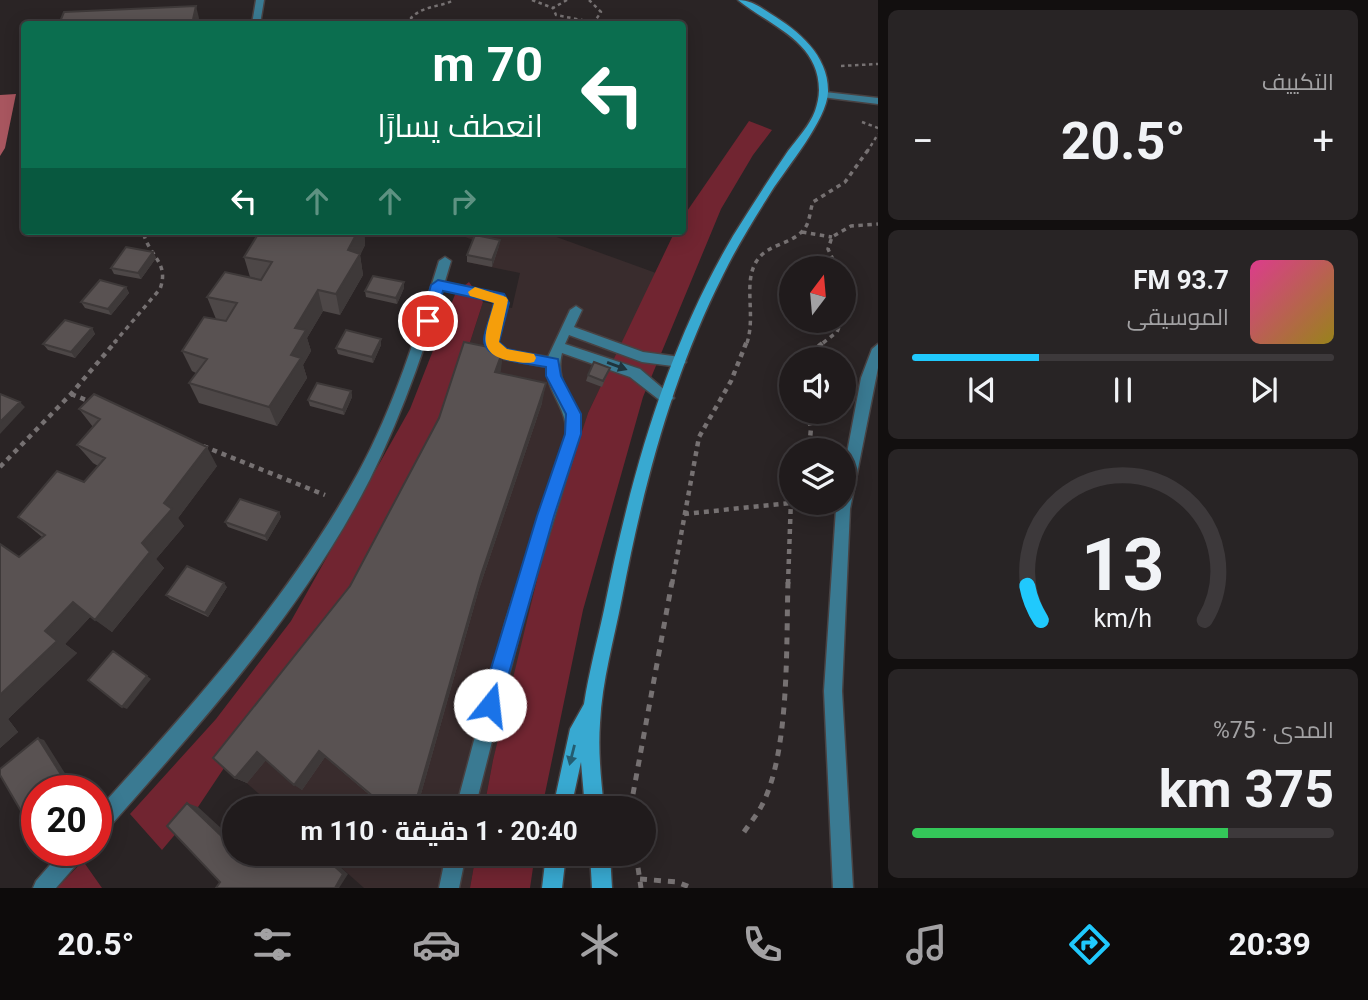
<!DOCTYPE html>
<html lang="ar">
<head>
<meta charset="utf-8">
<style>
	body { margin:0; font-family:Roboto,Cairo,sans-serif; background:#282425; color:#f1f3f6; direction:rtl; height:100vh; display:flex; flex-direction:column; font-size:26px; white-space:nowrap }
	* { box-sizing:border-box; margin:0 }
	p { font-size:23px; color:#a2a1a3 }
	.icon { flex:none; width:38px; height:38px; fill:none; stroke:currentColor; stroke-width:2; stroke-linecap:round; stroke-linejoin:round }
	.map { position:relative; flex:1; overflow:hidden; direction:ltr }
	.drawer { display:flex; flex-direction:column; gap:10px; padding:10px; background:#120f0f; width:490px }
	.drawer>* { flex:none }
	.banner { position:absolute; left:21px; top:21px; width:665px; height:214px; border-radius:7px; box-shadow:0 4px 18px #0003,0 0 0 2px #3d393b; direction:rtl; background:#0b6e4f; color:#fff; overflow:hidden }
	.needle { width:46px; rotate:16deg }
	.buttons { position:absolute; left:779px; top:256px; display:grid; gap:14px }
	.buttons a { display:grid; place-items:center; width:77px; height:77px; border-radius:50%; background:#201b1c; box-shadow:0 4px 18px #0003,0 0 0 2px #3d393b; font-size:35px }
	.speed { position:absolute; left:21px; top:775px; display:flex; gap:14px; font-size:35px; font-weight:700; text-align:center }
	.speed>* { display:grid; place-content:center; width:91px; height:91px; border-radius:50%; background:#201b1c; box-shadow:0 4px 18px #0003,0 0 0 2px #3d393b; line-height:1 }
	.speed .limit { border:10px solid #d22; background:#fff; color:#111 }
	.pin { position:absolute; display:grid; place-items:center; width:60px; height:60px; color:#fff; margin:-30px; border:4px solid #fff; border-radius:50%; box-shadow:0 2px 7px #0007 }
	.me { position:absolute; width:77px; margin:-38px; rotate:16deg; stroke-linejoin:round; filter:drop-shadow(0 0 5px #0008) }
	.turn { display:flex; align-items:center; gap:24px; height:147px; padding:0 28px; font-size:32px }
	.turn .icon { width:91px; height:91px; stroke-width:2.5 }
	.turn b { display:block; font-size:49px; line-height:60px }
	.lanes { display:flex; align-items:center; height:66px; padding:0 28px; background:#0003; justify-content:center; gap:35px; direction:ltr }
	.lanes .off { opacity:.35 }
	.big { font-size:52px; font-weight:700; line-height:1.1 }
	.drawer .tile { flex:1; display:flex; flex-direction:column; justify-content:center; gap:10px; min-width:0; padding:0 24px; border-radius:10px; background:#282425 }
	.drawer .dial { align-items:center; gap:0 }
	.dial svg { height:182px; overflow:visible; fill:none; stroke:#3d393b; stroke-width:7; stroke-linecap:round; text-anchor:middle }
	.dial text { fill:#f1f3f6; stroke:none }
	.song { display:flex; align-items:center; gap:21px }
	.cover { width:84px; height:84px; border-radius:10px; background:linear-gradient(135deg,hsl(330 70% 55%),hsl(50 70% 35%)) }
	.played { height:7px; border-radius:4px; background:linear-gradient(90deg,#20c9fd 30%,#3d393b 30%) }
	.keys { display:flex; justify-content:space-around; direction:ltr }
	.heat { display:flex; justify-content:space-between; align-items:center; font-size:38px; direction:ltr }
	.charge { height:10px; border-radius:5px; background:linear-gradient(90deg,#34c759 75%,#3d393b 0) }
	.trip { position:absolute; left:222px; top:796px; width:434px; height:70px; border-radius:35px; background:#201b1c; box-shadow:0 4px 18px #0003,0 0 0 2px #3d393b; font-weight:700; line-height:70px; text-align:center; direction:rtl }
	.menu { display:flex; height:112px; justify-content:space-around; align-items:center; background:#0d0b0b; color:#a2a1a3 }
	.menu .icon { width:49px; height:49px }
	.menu .active { color:#20c9fd }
	.menu b { font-size:32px; color:#f1f3f6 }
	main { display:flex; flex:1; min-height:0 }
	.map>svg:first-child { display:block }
	.built { fill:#392c2d }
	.green { fill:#712531 }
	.water { fill:#a8565f }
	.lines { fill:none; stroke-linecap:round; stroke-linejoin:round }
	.lane-casing { stroke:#484243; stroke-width:3 }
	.street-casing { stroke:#484243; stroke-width:3 }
	.secondary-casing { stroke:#484243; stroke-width:3 }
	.path-far3 { stroke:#767172; stroke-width:2.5; stroke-dasharray:3.5 3.5; stroke-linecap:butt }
	.path-far2 { stroke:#767172; stroke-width:3.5; stroke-dasharray:4.5 4.5; stroke-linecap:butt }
	.path-far1 { stroke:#767172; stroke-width:4.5; stroke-dasharray:5 5; stroke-linecap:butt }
	.path { stroke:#767172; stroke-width:5; stroke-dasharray:7 7; stroke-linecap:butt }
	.lane { fill:#3a7a92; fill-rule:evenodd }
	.street { fill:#3a7a92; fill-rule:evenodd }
	.secondary { fill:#38a9d1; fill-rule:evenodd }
	.wall { fill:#4d4747 }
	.shaded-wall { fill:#3e3939 }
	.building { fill:#595252; stroke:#3e3939; stroke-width:2 }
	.oneway { fill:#1f343c }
	.oneway2 { fill:#245c70 }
	.route { fill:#1a73e8; stroke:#114b97; stroke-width:2 }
	.slow { fill:#f59e0b }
</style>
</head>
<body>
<main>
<section class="drawer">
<div class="tile"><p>التكييف</p>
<div class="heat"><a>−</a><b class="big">20.5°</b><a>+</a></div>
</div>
<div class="tile">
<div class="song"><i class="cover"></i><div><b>93.7 FM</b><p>الموسيقى</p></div></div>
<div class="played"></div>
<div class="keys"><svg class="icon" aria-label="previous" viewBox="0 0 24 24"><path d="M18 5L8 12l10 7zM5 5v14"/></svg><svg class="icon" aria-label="pause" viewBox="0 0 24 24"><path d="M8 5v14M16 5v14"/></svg><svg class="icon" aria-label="next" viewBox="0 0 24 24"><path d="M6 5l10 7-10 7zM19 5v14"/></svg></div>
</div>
<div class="tile dial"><svg viewBox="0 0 100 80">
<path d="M14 69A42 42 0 1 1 86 69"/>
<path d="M14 69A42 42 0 0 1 8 54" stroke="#20c9fd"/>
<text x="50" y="56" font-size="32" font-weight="700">13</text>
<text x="50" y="72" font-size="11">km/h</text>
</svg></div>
<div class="tile"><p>المدى · 75%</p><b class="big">375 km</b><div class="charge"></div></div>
</section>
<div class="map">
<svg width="878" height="888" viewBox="0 0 878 888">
	<rect width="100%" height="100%" fill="#2a2425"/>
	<path class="built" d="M451,231H540L656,273L588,413L493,760L484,808H275L226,765L439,438L483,302L512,308L520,273L467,262L475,241Z
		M326,854H476L470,888H364Z"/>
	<path class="green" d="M749,121L772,130L753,155L721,209L643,397L583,610L542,808H484L493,760L546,543L588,413L675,231H682L683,217Z
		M469,282L483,302L439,438L354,600L226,765L198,807L162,850L130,814L216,719L291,621L410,409L456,292Z
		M476,854H535L530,888H470Z
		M83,861L102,888H57Z"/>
	<path class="water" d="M16,94L5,148L0,156V95Z"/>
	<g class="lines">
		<g class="lane-casing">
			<path id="lane" d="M438,281L503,295L508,303L497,339L498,343L507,350L548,357L570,310L576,306L582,310L574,327L643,352L680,357L686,362L680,367L642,362L569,335L565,344L640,369L674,398L667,403L662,402L630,377L562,353C553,388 582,402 580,434L523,620L475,808H456L506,620L566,434C568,408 546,392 547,367L504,359L488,348L485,339L495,301L434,288L432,285Z
				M446,854H466L459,888H439Z"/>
		</g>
		<g class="street-casing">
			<path id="street" d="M256,0H264L260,24H252Z
				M825,92L878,98V104L822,97V93Z
				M445,257L451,261C429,336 405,409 370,479C303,611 200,724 103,834L96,837V812C191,707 289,599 358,473C394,407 417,333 439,261Z
				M878,344V368L850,509L842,691L853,888H833L824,691L836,509L837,502H844V469L861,378L872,349Z
				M63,850H86L83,857L56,888H33L36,881Z"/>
		</g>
		<g class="secondary-casing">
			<path id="secondary" d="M738,0C751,0 760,7 771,14C799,31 829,56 828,92C827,120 787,167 771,192C754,219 737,246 723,275C672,376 643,487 622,598C614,639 602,681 600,723C598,752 601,780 604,808H585L581,762L571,808H553L570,729L584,704C589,672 597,642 604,610C630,480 665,351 733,236C751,207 769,179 788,151C797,139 810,125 815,111C817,105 819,97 819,90C819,41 770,26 738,0Z
				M546,854H566L562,888H542Z
				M590,854H610L612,888H592Z"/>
		</g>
		<path class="path-far3" d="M532,0L553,8
			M567,0L553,8L556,15L602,24
			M589,0L601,12L595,21
			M417,24L411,18C424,5 438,8 454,0
			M841,66L878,64
			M862,122L878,128
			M867,152L878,134"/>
		<path class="path-far2" d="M802,232L832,237
			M837,268L828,249L832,237L851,226L878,224
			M844,300V315
			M114,343L160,289C170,262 148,256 143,231
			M747,343C756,315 743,284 756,262C767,243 793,245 805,228C810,221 810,210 813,202L845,182L868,150
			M823,343L837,332L842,320"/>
		<path class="path-far1" d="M803,359L825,341
			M71,394L91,402
			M807,411L811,428L809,450
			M203,446L325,495
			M0,467L71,394L116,341
			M684,514L790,503
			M672,584L699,437L731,381L747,341
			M788,584L791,499"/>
		<path class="path" d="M633,808V794L672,582
			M744,832C750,823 757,815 762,805C790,751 786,644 788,582
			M636,854L641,888
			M640,879L677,882L692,888"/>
		<use href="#lane" class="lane"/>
		<use href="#street" class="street"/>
		<use href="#secondary" class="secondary"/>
	</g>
	<path class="wall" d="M260,231H364L365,245L360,255L363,275L340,315L323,311L307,338L311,351L303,365L307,378L277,426L199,403L189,383L196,373L192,371L182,351L216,319L207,297L250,277L244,257Z
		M500,240L499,246L492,267L467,262V255Z
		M153,252L156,258L141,279L114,274L111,268Z
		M126,287L129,293L111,315L85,308L81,302Z
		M404,288L397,304L366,297L365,291Z
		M92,328L95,334L75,358L48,350L43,344Z
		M381,339V345L373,363L338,354L336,348Z
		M503,350L500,373L542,403L479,589L417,808H385L325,757L302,790L266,760L247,783L235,778L350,586Z
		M610,368L602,387L586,381L588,375Z
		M351,391L352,397L344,415L310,406L308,400Z
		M79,409L217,466L178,518L184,526L156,559L164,568L112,632L91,616L65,644L77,653L8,719L18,732L0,748V544L19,557L42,537L18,517L84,482L98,466L93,463L77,445L93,427Z
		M279,512L281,517L267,541L228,527L225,522Z
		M227,587L208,617L170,599L166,595Z"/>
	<path class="shaded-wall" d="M196,6L199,18L198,24H192Z
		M358,231H364L365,245L360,255L363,275L340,315L336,294L348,250Z
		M500,240L499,246L492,267V260Z
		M153,252L156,258L141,279L138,273Z
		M404,282V288L397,304L396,298Z
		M126,287L129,293L111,315L108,309Z
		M318,290L323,311L307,338L311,351L303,365L307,378L277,426L269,407L291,355L295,328Z
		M92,328L95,334L75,358L71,352Z
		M381,339V345L373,363L372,357Z
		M503,350L501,370L493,392L495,372Z
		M546,383L542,403L479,589L417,808H414L481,575Z
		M351,391L352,397L344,415L343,410Z
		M20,402L25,407L0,434V422Z
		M207,447L217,466L178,518L184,526L156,559L164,568L112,632L95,620L142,543L164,503Z
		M279,512L281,517L267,541L265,536Z
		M224,583L227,587L208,617L205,613Z
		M73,602L91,616L65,644L77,653L8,719L18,732L0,748V695L45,631Z
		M113,651L151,679L127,709L122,707Z
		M38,738L44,740L68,778L52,791H44Z
		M319,751L325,757L302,790L294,785Z
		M257,752L267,759L247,783L235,778Z
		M37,798V805L28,812L21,811Z
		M187,803L198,807L234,840V848Z
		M321,854H326L348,874L339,888H335Z"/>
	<path class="building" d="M196,6L192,24H59L64,12Z
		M260,231H281L300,234L302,231H358L348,250L360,254L336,294L318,290L295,328L306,330L291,355L301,358L269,407L189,383L207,359L182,351L204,317L226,321L237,303L207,297L225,272L261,280L272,262L244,257Z
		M475,235L500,240L492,260L467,255Z
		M126,247L153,252L138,273L111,268Z
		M373,276L404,282L396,298L365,291Z
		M100,280L126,287L108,309L81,302Z
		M65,320L92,328L71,352L43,344Z
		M346,330L381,339L372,357L336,348Z
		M464,342L503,350L495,372L546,383L481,575L414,808H387L319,751L294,785L257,752L235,778L213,758L350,586L439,418Z
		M594,362L610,368L603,381L588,375Z
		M317,383L351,391L343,410L308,400Z
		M0,394L20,402L0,422Z
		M94,394L207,447L164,503L172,509L142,543L150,552L95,620L73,602L45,631L57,641L0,695V544L19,557L45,535L18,517L57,471L84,482L105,458L77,445L100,419L79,409Z
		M240,499L279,512L265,536L225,522Z
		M187,566L224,583L205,613L166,595Z
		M113,651L147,676L122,707L88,680Z
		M38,738L62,776L44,791H37V798L21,811L0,775V769Z
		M187,803L234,848V854H241L245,857L247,854H321L343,874L335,888H216L220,882L167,826Z"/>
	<defs><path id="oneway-solid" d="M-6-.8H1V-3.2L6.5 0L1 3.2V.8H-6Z" transform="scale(1.75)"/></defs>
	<use class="oneway" href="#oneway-solid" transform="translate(617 366) rotate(20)"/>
	<use class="oneway2" href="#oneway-solid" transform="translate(572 755) rotate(104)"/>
	<path class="route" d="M438,280L504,294L509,303L499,342L507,349L558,359L561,376L581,414V434L554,516L500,705L497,712L490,715L483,712L480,705L537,516L565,434L566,414L546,376V367C531,364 483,361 484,339C485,327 493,314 494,302L443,291L433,325H423L421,321L431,285Z"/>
	<path class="slow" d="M475,287L506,297L508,300L499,342L507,349L534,354L536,358L534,362C526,364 519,362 511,361C473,354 487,330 494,303L470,296L468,292Z"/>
</svg>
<div class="buttons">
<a><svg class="needle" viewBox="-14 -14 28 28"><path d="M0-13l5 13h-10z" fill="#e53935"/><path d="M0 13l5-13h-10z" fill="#a2a1a3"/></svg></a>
<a><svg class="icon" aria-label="sound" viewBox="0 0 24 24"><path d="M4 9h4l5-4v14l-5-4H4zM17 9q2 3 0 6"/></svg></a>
<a><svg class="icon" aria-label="layers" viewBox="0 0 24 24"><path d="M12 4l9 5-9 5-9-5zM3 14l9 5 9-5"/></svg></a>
</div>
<div class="speed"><div class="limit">20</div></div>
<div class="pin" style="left:428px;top:321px;background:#d93025"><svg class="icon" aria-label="arrive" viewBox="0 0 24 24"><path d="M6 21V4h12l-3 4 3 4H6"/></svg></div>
<svg class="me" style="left:490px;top:705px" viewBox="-20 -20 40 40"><circle r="19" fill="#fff"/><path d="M0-13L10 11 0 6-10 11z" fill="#1a73e8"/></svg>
<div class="trip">20:40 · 1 دقيقة · 110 m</div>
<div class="banner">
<div class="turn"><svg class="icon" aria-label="left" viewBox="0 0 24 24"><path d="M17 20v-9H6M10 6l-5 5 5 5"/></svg><div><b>70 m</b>انعطف يسارًا</div></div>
<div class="lanes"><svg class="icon" aria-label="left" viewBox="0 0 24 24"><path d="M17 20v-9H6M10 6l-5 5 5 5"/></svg><svg class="icon off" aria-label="ahead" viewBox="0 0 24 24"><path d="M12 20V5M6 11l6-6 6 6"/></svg><svg class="icon off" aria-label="ahead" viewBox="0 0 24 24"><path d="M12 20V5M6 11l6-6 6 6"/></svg><svg class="icon off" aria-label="right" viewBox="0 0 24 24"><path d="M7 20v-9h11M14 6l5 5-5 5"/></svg></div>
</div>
</div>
</main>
<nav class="menu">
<b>20:39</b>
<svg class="icon active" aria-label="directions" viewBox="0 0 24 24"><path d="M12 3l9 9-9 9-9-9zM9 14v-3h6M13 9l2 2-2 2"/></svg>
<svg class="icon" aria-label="music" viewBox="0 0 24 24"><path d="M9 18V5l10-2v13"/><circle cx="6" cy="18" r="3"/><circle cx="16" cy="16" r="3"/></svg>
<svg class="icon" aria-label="phone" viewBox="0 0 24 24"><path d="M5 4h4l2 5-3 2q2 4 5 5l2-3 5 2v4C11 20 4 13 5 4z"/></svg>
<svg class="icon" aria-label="climate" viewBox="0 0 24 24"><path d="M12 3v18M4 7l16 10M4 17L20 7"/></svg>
<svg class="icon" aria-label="car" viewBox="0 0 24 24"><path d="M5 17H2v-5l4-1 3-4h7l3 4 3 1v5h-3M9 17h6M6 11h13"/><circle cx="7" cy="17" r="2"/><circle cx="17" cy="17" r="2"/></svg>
<svg class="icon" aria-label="filters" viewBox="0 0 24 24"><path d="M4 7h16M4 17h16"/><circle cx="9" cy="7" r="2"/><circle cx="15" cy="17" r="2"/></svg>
<b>20.5°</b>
</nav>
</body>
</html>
